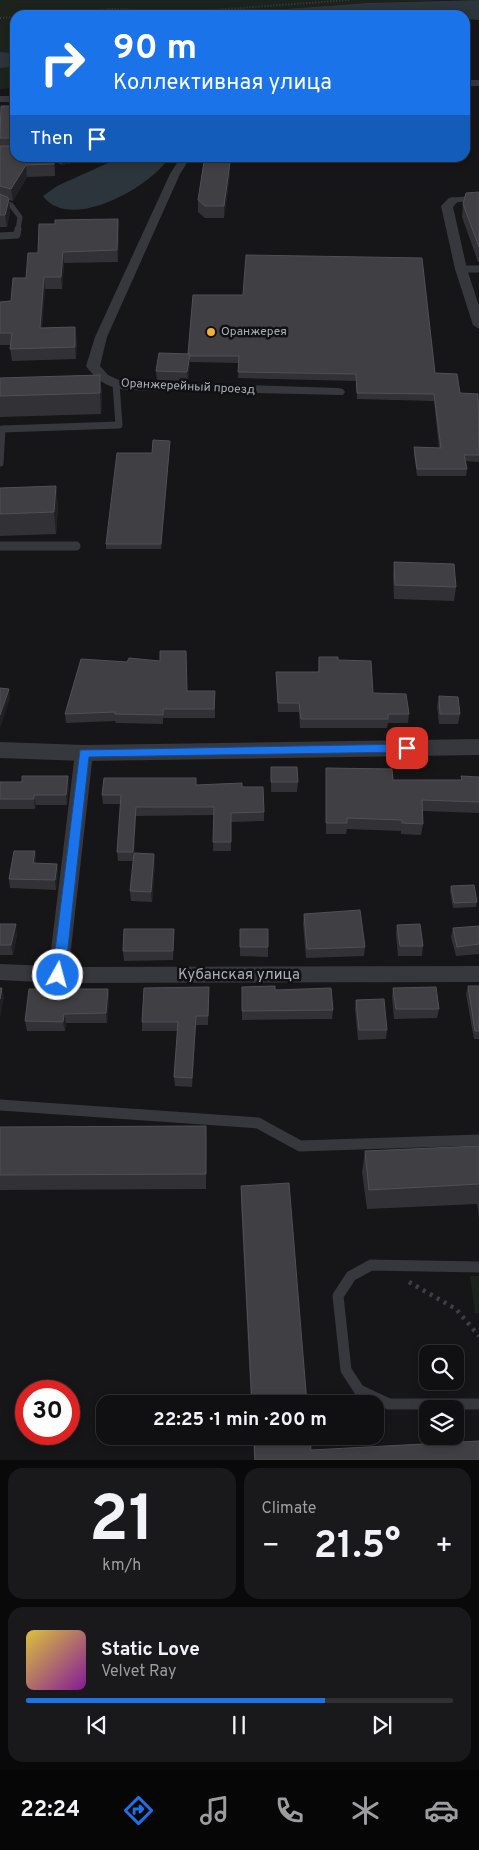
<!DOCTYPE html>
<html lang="en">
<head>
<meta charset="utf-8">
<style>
	body { margin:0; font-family:Overpass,sans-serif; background:#19191b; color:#f1f3f6; height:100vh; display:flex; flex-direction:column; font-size:19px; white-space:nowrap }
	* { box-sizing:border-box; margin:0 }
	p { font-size:16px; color:#9c9d9f }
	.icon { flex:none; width:28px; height:28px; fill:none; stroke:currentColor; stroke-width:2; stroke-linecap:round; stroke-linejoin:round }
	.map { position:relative; height:1460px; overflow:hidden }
	.drawer { display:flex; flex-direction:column; gap:8px; padding:8px; background:#09090a; flex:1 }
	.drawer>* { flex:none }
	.guide { position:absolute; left:10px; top:10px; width:460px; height:152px; border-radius:15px; box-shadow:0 2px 8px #0003,0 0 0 1px #303032; background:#1a73e8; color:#fff; overflow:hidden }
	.fabs { position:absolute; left:419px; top:1345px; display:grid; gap:10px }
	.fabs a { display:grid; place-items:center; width:45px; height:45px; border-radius:10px; background:#101012; box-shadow:0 2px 8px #0003,0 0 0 1px #303032; font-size:25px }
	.speed { position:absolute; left:15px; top:1380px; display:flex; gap:10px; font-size:25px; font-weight:700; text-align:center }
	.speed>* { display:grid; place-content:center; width:65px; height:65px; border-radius:50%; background:#101012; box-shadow:0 2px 8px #0003,0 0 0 1px #303032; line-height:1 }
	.speed .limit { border:8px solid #d22; background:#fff; color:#111 }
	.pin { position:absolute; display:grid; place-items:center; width:42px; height:42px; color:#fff; margin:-21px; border-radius:10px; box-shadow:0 2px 8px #0006 }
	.me { position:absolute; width:55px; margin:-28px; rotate:7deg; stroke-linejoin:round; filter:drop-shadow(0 0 4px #0008) }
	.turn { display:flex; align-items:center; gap:18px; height:105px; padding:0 20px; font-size:22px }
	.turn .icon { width:65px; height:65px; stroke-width:2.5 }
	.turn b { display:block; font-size:35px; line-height:42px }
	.then { display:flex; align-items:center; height:48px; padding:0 20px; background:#0003; gap:10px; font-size:19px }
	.big { font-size:38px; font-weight:700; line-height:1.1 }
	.drawer .card { flex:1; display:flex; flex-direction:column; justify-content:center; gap:8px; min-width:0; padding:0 18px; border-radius:15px; background:#19191b }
	.drawer .dial { align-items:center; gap:0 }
	.dial b { font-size:65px; line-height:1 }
	.song { display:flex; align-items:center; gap:15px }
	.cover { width:60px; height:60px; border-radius:8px; background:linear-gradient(135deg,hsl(50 70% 55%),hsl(290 70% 35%)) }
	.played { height:5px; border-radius:2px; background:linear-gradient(90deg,#1a73e8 70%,#303032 70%) }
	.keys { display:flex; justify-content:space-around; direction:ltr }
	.heat { display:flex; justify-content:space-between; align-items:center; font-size:28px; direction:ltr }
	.drawer .tiles { flex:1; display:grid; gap:8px; grid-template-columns:1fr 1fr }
	.card:last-child { grid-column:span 2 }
	.trip { position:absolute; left:96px; top:1395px; width:288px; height:50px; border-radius:15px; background:#101012; box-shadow:0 2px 8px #0003,0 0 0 1px #303032; font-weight:700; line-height:50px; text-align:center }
	.menu { display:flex; height:80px; justify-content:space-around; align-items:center; background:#060607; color:#9c9d9f }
	.menu .icon { width:35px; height:35px }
	.menu .active { color:#1a73e8 }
	.menu b { font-size:22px; color:#f1f3f6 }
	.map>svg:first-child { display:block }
	.green { fill:#1c231d }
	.water { fill:#2c353c }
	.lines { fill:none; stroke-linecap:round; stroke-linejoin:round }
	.path-far1 { stroke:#3d3f44; stroke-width:2; stroke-dasharray:1 2; stroke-linecap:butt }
	.path { stroke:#3d3f44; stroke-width:4.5; stroke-dasharray:3 5; stroke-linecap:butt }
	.service-far3 { stroke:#37383d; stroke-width:5 }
	.service-far2 { stroke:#37383d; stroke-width:7 }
	.service-far1 { stroke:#37383d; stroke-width:9 }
	.service { stroke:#37383d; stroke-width:11 }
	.minor { fill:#37383d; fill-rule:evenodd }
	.tertiary { fill:#37383d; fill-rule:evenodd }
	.wall { fill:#323236 }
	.shaded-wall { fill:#212124 }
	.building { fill:#3f3f44; stroke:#4f5156 }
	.route { fill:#1a73e8; stroke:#114b97 }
	.poi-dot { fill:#f2b134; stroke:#111113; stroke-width:2 }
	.labels { text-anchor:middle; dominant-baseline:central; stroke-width:5; stroke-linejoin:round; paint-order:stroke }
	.far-poi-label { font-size:12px; fill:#a8adb8; stroke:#111113; text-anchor:start }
	.far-street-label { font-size:12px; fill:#a8adb8; stroke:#111113 }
	.street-label { font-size:15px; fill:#a8adb8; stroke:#111113 }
</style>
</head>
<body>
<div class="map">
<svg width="479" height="1460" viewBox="0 0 479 1460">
	<rect width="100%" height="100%" fill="#161618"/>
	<path class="green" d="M0,0H454L366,3L204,15H15V53L0,52Z
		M15,67V88L0,89V68Z
		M470,1276H479V1313H475Z"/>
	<path class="water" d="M479,0V20L465,19V15H204L366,3Z
		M0,52L15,53V67L0,68Z
		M119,158H169C150,187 70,233 43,196L57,186Z"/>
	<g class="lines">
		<path class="path-far1" d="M46,15L111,9L185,12L350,0
			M0,18L15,17"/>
		<path class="path" d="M409,1282L456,1309L479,1336"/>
		<path class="service-far3" d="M453,200L479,198
			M0,202L11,205L20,217L18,230"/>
		<path class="service-far2" d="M0,236L17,235L18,229
			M461,269H479
			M0,463L2,429L119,425L116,384"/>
		<path class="service-far1" d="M0,546H76"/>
		<path class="service" d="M0,1105L258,1123L300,1146L479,1140
			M479,1267L371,1265L351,1276L338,1296L346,1370L359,1390L389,1404H479"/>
		<path class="minor" d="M465,80H479V86H465Z
			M0,96H15V102H0Z
			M180,158H190L180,174L107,337L100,366L108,375L121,381L338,388L343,389L345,392L343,395L128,390C109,388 98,382 86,366L95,337L170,174Z
			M453,197L459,200L453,207L467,269L479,306V329L473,325L455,269L441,206L449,198Z
			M84,747L90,748L93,753L69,967L479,966V982L58,983L0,980V964L49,966L75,753L78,748Z"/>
		<path class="tertiary" d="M479,739V755L84,761L0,758V742L84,745Z"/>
	</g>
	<path class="wall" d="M15,106V158H90V159L62,165L55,162V176L27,177L13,201L9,200L10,211L7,227H0V113Z
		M230,174L224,218H205L198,212V200Z
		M479,192V262H478L462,217L463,204Z
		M118,219L119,230L118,262L64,263L62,289H45L42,328L77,339L76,359L12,361L10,349V345H0V302L11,301L26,278L38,253L55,224Z
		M193,295L435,373L460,393L479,398V462L466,461L467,469L466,476H417L414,454V447L439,448L434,401L357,399L356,381L238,378L239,363L190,362L188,381L157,380L156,371L188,354Z
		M100,375L102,396L101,414L0,417V378Z
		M170,441L161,549H106V544L152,453Z
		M56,486L58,507L56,534L0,536V488Z
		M394,562L456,587L454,601L394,599L393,576Z
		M319,657L338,660L373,693L409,714L408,723H388L387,728H300L299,712H278L276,672H318Z
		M187,691H215V718H163V724L116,723L115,721L66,723L65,714Z
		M439,696L460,714L458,724H439L437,706Z
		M271,767L298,782L297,792H271Z
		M326,768L393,780H461V776L479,777V813L423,811V824L421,835L401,834V831L347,829L346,834H326Z
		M196,778V785L242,787L264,812V821L231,822V851H213L214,815L136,816L134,853L155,864L152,902L131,901L130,891L133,861H118L117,852L121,804H103L102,795Z
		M0,782L69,786L67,805H36L35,809H0Z
		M35,851L36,861V863L57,864L58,874L56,890L10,888L9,879Z
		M451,886L477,902L476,907L453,908L450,891Z
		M304,914L365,947L364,956L306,958L303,924Z
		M0,924L17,934L13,955H0Z
		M397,925L423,946L422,956H398L396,934Z
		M479,926V954L456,956L451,937L453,928Z
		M174,929L173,960L124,961L123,951Z
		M240,929H268V957L240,956Z
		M468,986H479V1039H474L466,994Z
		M209,987L208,1025H196L192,1087L175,1086L174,1077L178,1031H142V1022Z
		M242,987L275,990L333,1010L332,1019L242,1020Z
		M393,988L439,1009L437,1018L394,1019L392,997Z
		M108,989L109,999L107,1023H66L65,1031H27L25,1021Z
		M356,1000L387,1030L386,1039L358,1040L355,1009Z
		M206,1126V1189L0,1190V1127Z
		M479,1146V1218L477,1204L367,1209L362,1172L365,1151Z
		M241,1186L307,1404H251L241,1203Z
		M253,1436H310L311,1450L479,1460H254Z"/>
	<path class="shaded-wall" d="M54,158H55V176Z
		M61,158H90V159L62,165Z
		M230,162V174L224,218V206Z
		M26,165L27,177L13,201L11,189Z
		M9,199L10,211L7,227L5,215Z
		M118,219L119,230L118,262L117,250Z
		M63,252L64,263L62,289L61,277Z
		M44,277L45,289L41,340L40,328Z
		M75,327L77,339L76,359L75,347Z
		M190,354V363L188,381L187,372Z
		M100,375L102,396L101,414L100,393Z
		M170,441V445L161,549V544Z
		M56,486L58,507L56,534L54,512Z
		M9,689L10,698L0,729V715Z
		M68,776L69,786L67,805L66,795Z
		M34,795L36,805L35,809L34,799Z
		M136,807V816L134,861L133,852Z
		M35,851L36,861L34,873L33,863Z
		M154,854L155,864L152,902L151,892Z
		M57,864L58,874L56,890L55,880Z
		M16,924L17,934L13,955L11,945Z
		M174,929V939L173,960V951Z
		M2,988L4,997L0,1018V999Z
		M108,989L109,999L107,1023L106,1013Z
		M64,1014L66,1023L65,1031L63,1022Z
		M196,1016V1025L192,1087V1078Z
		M206,1126L207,1141L206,1189Z"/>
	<path class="building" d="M1,106H15V139L14,138H0Z
		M0,146H15V158H54V164L26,165L11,189L0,186Z
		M204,162H230L224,206H205L198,200Z
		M479,192V247L463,204L466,193Z
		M0,194L7,197L9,199L5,215H0Z
		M118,219L117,250L63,252L61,277H44L40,328L75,327V347L10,349L12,333H0V302L11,301L13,278H26L28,253H38L39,224H55V220Z
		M246,255L422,258L435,373L457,374L460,393L478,394L479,455H464L467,469H417L414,447L441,448L434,394L357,393L356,374L238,372L239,356H190V354H188L193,295H243Z
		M159,353L190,354L187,372L156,371Z
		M100,375V393L0,396V378Z
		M153,440L170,441L161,544H106L117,453H152Z
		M56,486L54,512L0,514V488Z
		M394,562L454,564L456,587L395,585Z
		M160,651H186L187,691H215L214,709H163V715L115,714V712L65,714L81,659L127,662L129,658L160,661Z
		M319,657H338V660L371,661L373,693L406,694L409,714H388V719H301L299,703H278L276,672H319Z
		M0,688L9,689L0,715Z
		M439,696L458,697L460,714H440Z
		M271,767H297L298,782H271Z
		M326,768L392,769L393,780H462L461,776L479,777V802L422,800L423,824L402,823V820L347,818V823H326Z
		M22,776H68L66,795H34V799H0V782H22Z
		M104,778H196V785L242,783V787H263L264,812L231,813V842H213L214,807H136L133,852H117L121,795H102Z
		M14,851H35L33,863L57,864L55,880L9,879Z
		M134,853L154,854L151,892L130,891Z
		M474,885L477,902L454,903L451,886Z
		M360,910L365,947L307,949L304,914Z
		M0,924H16L11,945H0Z
		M420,924L423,946H400L397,925Z
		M479,926V944L457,947L453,928Z
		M124,929H174L173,951H123Z
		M240,929H268V947H240Z
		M275,986V990L331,988L333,1010L242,1011V987Z
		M468,986H479V1031H475Z
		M209,987L208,1016H196L192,1078L174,1077L178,1022H142L144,988Z
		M436,987L439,1009H396L393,988Z
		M0,988H2L0,999Z
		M29,989H108L106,1013L64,1014L63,1022L25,1021Z
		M384,999L387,1030H359L356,1000Z
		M206,1126V1174L0,1175V1127Z
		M479,1146V1184L369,1190L365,1151Z
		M289,1183L307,1404H252L241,1186Z
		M254,1436H310L311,1450L479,1441V1460H255Z"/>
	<path class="route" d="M407,744L412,748L407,752L89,757L65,975L63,979L58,980L54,979L52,975L80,750Z"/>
	<circle class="poi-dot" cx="211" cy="332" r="5"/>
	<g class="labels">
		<g class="far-poi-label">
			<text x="221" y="332">Оранжерея</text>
		</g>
		<g class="far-street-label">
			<text transform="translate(188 387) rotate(3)">Оранжерейный проезд</text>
		</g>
		<g class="street-label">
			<text x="239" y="975">Кубанская улица</text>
		</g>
	</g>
</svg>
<div class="fabs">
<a><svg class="icon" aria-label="search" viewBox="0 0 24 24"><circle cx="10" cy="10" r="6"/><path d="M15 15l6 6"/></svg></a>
<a><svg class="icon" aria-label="layers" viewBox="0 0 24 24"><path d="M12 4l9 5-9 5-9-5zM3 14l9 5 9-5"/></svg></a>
</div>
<div class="speed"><div class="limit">30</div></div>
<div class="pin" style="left:407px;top:748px;background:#d93025"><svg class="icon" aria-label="arrive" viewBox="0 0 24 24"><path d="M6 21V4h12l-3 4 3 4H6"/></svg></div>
<svg class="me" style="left:58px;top:975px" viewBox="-20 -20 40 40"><circle r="17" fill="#1a73e8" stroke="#fff" stroke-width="3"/><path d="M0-11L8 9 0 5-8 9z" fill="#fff"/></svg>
<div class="trip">22:25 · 1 min · 200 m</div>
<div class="guide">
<div class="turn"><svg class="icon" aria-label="right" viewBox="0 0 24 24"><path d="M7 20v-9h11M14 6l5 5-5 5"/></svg><div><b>90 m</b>Коллективная улица</div></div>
<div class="then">Then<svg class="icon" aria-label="arrive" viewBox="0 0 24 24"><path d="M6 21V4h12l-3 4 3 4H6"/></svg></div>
</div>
</div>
<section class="drawer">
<div class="tiles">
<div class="card dial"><b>21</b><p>km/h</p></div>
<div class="card"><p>Climate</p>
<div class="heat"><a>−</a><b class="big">21.5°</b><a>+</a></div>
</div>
<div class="card">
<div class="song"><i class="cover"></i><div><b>Static Love</b><p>Velvet Ray</p></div></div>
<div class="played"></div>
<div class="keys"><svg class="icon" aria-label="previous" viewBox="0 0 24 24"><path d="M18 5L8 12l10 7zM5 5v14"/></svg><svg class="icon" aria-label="pause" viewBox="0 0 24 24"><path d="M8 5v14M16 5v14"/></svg><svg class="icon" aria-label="next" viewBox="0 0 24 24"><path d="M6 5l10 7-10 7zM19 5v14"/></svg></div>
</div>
</div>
</section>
<nav class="menu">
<b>22:24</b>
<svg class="icon active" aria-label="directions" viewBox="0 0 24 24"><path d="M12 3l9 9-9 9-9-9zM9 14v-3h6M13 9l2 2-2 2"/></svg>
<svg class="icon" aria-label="music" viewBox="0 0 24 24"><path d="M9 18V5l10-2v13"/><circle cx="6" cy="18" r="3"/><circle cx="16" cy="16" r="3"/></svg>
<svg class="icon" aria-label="phone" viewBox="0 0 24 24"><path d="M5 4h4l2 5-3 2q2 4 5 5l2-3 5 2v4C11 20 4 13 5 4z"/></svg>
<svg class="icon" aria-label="climate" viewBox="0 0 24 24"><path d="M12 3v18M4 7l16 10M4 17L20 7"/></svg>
<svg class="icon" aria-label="car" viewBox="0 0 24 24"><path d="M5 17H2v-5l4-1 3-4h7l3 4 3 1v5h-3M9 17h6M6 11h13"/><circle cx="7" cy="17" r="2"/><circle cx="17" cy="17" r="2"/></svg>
</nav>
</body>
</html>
